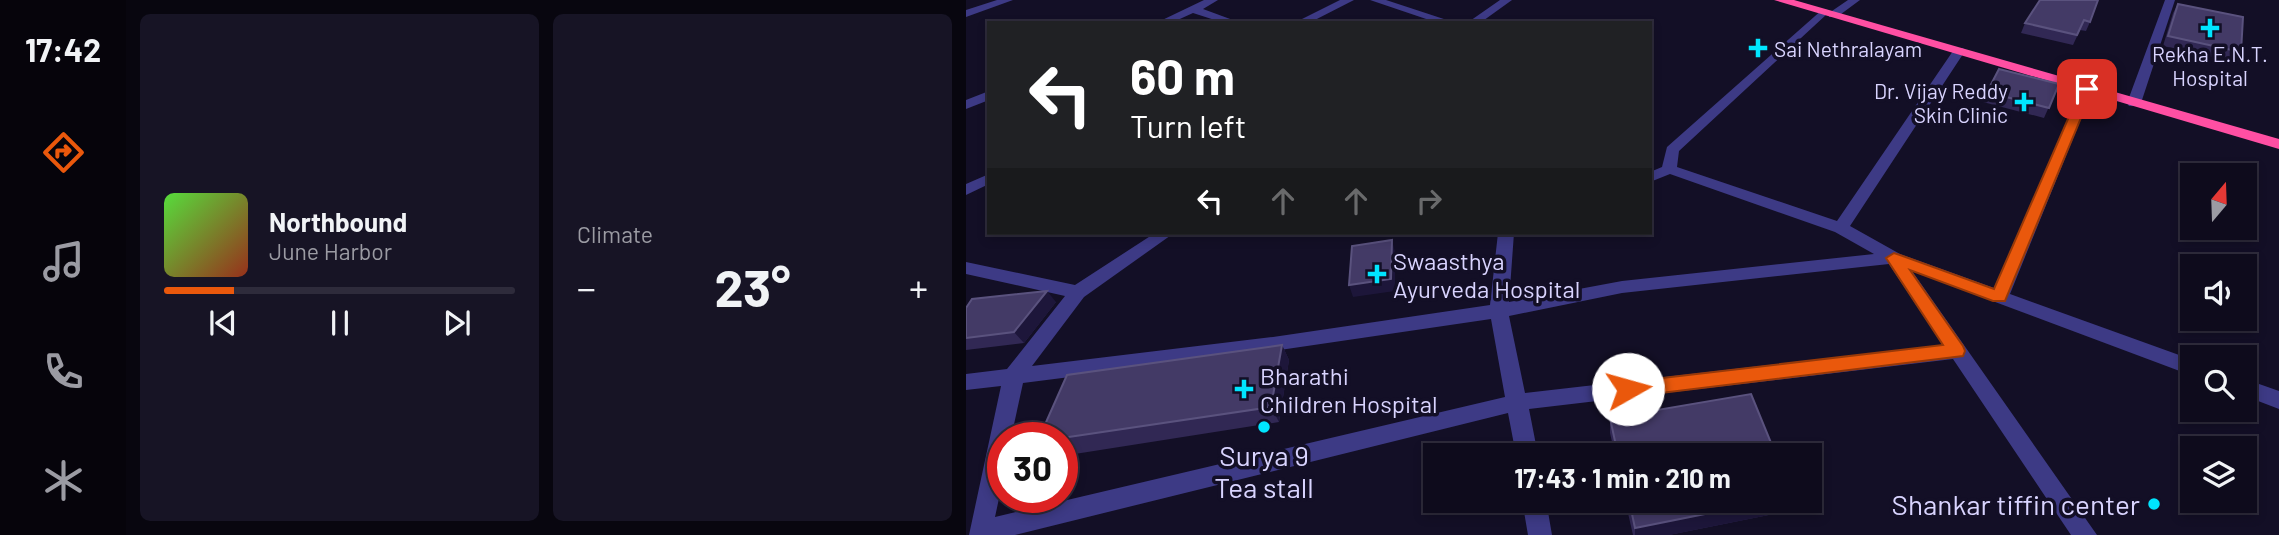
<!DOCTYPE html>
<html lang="en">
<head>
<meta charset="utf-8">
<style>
	body { margin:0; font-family:Barlow,sans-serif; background:#171425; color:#f1f3f6; height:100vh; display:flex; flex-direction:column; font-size:26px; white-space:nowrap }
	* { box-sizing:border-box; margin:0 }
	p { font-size:23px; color:#9b9ba3 }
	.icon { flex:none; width:38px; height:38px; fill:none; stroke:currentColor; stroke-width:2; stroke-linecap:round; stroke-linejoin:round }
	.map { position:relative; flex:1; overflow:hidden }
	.sheet { display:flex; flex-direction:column; gap:14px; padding:14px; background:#08060f; width:840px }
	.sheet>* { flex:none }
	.top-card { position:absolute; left:21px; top:21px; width:665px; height:214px; border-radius:0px; box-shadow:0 4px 10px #0003,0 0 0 2px #2e2b3b; background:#202124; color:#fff; overflow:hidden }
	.needle { width:46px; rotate:19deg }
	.fabs { position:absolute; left:1214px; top:163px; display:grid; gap:14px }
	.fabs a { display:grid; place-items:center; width:77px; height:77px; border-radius:0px; background:#0e0b1c; box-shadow:0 4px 10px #0003,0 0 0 2px #2e2b3b; font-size:35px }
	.speed { position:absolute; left:21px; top:422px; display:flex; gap:14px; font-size:35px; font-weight:700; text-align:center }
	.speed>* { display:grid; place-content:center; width:91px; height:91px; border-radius:50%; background:#0e0b1c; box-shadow:0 4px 10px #0003,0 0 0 2px #2e2b3b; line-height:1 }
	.speed .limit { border:10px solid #d22; background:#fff; color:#111 }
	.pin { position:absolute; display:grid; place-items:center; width:60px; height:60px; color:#fff; margin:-30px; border-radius:14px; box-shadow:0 4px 10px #0006 }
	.me { position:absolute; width:77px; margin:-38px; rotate:83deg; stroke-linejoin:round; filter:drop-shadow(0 0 5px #0008) }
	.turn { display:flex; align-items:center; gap:24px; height:147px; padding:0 28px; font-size:32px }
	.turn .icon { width:91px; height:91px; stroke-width:2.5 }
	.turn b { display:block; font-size:49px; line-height:60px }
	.lanes { display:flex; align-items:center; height:66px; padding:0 28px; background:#0003; justify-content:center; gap:35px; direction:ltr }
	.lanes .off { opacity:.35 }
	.big { font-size:52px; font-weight:700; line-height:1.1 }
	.sheet .widget { flex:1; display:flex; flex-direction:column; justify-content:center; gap:10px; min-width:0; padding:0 24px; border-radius:10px; background:#171425 }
	.song { display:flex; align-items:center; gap:21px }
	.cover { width:84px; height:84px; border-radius:10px; background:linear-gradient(135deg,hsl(110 70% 55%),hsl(10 70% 35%)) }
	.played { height:7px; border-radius:4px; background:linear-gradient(90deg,#ea580c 20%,#2e2b3b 20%) }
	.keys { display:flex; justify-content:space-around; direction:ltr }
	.heat { display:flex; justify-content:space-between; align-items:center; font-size:38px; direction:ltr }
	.sheet .tiles { flex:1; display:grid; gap:14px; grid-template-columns:repeat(2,1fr) }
	.trip { position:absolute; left:457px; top:443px; width:399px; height:70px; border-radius:0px; background:#0e0b1c; box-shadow:0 4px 10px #0003,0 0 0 2px #2e2b3b; font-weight:700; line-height:70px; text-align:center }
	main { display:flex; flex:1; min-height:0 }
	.tab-bar { display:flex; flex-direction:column; width:126px; justify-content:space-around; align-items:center; background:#06040b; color:#9b9ba3 }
	.tab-bar .icon { width:49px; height:49px }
	.tab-bar .selected { color:#ea580c }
	.tab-bar b { font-size:32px; color:#f1f3f6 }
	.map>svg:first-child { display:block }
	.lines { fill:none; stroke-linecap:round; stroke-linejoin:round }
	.minor { fill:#3d3a85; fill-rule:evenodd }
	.highway { fill:#ff4fa3; fill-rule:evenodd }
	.wall { fill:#312854 }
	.shaded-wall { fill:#1d163a }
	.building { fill:#433a66; stroke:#5a527e; stroke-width:2 }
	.route { fill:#ea580c; stroke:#983908; stroke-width:2 }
	.poi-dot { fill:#00e5ff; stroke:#130f26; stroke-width:2.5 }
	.labels { text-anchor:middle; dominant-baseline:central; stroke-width:7; stroke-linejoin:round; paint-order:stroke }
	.far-poi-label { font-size:21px; fill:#d9d4ff; stroke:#130f26; text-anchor:start }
	.poi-label { font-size:24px; fill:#d9d4ff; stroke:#130f26; text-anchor:start }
	.near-poi-label { font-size:28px; fill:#d9d4ff; stroke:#130f26 }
</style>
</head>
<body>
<main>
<nav class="tab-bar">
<b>17:42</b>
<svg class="icon selected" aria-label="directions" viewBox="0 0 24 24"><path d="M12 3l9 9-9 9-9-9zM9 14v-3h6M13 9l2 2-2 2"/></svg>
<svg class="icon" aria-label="music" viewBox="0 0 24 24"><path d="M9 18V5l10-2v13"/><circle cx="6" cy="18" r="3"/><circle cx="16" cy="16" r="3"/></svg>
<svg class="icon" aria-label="phone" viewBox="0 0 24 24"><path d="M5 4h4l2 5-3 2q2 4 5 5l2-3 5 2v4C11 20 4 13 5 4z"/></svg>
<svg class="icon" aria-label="climate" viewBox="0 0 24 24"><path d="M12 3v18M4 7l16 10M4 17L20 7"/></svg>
</nav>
<section class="sheet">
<div class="tiles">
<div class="widget">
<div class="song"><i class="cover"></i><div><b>Northbound</b><p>June Harbor</p></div></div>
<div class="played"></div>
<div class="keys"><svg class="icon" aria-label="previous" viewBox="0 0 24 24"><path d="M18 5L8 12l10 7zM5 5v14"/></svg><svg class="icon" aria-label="pause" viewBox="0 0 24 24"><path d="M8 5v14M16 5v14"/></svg><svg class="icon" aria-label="next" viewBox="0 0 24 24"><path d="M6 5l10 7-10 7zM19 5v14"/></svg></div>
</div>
<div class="widget"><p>Climate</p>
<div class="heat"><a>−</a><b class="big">23°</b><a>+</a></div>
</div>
</div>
</section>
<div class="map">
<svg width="1313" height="535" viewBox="0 0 1313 535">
	<rect width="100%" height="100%" fill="#130f26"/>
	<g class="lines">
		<path class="minor" d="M31,0H47L0,17V10Z
			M238,0H252L237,9L275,23H258L227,13L205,23H190Z
			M374,0H388L343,23H328Z
			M404,0H420L490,23H472Z
			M534,0H546L514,23H501Z
			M882,0H894L871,17H863V13Z
			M1199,0H1209L1175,103L1173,106H1163L1161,103Z
			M857,9L861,10V14L713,151L711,167L871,221L989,48H997L999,51L884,226L934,254L1028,288L1115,89L1121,85L1127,89L1044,294L1227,360V376L946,271L1131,535H1105L987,359L563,409L572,455H550L542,413L49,535H3L35,386L0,390V374L41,369L99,296L0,274V262L109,285L189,233H208L118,297L66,366L307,337L524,305L532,233H548L543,302L656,281L908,254L869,232L704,174L684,182V172L696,167L701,147ZM923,264L977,345L559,393L543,316L656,293ZM525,319L539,397L29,517L37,480V438H45L57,383L307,351Z
			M23,91V100L0,109V100Z
			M23,174V184L0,195V184Z
			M1279,379L1313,391V409L1279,396Z
			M556,500H580L586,535H562Z"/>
		<path class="highway" d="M808,0H828L1313,139V149Z"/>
	</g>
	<path class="wall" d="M1074,0L1124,22L1120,31L1114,30L1107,45L1055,33L1059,23Z
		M1212,4L1275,52L1269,62L1197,46L1207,13Z
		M1093,84L1078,118L1017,102L1021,92Z
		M90,302L58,343L0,350V308Z
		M316,345L323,360L313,422L96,456V438Z
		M644,418L810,455H649L644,433Z
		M659,500H827L823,511L703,535H667Z"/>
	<path class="shaded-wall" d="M426,240L429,252V291L387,297L383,285Z
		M81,291L90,302L58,343L48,332Z
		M316,345L323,360L313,422L305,407Z
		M809,500H827L823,511L703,535H669V528Z"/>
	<path class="building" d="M1074,0H1132L1124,22L1118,20L1111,35L1059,23Z
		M1212,4L1277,17L1275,52L1202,36Z
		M1033,69L1093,84L1083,108L1021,92Z
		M426,240L425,279L383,285L386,246Z
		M81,291L48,332L0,338V308L6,299Z
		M316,345L305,407L96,438H73L101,375Z
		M785,394L810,455H652L644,418Z
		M663,500H809L669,528Z"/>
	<path class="route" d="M1121,85L1127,89L1039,301H1027L944,270L997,346L999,351L997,356L662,397L655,395L653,389L655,384L662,382L977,345L920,258L928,253L934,255L1028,289L1115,89Z"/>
	<g class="poi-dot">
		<path d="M1240.5 17.5h7v7h7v7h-7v7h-7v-7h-7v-7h7z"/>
		<path d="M788.5 37.5h7v7h7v7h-7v7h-7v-7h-7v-7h7z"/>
		<path d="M1054.5 91.5h7v7h7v7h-7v7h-7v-7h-7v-7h7z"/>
		<path d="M407.5 263.5h7v7h7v7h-7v7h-7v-7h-7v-7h7z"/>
		<path d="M274.5 378.5h7v7h7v7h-7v7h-7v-7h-7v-7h7z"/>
		<circle cx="298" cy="427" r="7"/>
		<circle cx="1188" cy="504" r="7"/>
	</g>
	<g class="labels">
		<g class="far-poi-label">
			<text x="808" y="48">Sai Nethralayam</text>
			<text x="1244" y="53" text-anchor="middle">Rekha E.N.T.<tspan x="1244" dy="24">Hospital</tspan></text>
			<text x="1042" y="90" text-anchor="end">Dr. Vijay Reddy<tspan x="1042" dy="24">Skin Clinic</tspan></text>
		</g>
		<g class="poi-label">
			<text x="427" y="260">Swaasthya<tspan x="427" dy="28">Ayurveda Hospital</tspan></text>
			<text x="294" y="375">Bharathi<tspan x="294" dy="28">Children Hospital</tspan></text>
		</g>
		<g class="near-poi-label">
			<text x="298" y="455">Surya 9<tspan x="298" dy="32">Tea stall</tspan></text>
			<text x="1174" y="504" text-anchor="end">Shankar tiffin center</text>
		</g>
	</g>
</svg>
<div class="fabs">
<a><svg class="needle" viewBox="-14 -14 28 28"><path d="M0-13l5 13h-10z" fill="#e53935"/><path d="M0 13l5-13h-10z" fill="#9b9ba3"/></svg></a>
<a><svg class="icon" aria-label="sound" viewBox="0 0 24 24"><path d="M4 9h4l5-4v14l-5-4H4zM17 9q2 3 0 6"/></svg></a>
<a><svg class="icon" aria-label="search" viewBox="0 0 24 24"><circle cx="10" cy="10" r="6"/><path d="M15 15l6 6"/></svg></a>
<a><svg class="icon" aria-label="layers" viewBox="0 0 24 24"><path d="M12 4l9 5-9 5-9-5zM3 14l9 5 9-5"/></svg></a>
</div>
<div class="speed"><div class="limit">30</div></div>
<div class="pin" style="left:1121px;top:89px;background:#d93025"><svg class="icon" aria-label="arrive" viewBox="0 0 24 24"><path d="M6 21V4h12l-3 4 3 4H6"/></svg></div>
<svg class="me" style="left:662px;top:389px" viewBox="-20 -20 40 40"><circle r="19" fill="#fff"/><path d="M0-13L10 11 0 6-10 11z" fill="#ea580c"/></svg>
<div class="trip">17:43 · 1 min · 210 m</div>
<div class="top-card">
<div class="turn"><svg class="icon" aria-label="left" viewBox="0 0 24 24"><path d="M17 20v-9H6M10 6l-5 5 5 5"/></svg><div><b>60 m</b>Turn left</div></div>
<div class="lanes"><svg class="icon" aria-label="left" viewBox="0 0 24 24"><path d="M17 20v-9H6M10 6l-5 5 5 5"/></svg><svg class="icon off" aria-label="ahead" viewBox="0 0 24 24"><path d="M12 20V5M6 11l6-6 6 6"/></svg><svg class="icon off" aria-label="ahead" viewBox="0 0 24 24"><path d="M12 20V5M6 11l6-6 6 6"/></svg><svg class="icon off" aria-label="right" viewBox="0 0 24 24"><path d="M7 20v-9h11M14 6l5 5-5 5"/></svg></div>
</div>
</div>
</main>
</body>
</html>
